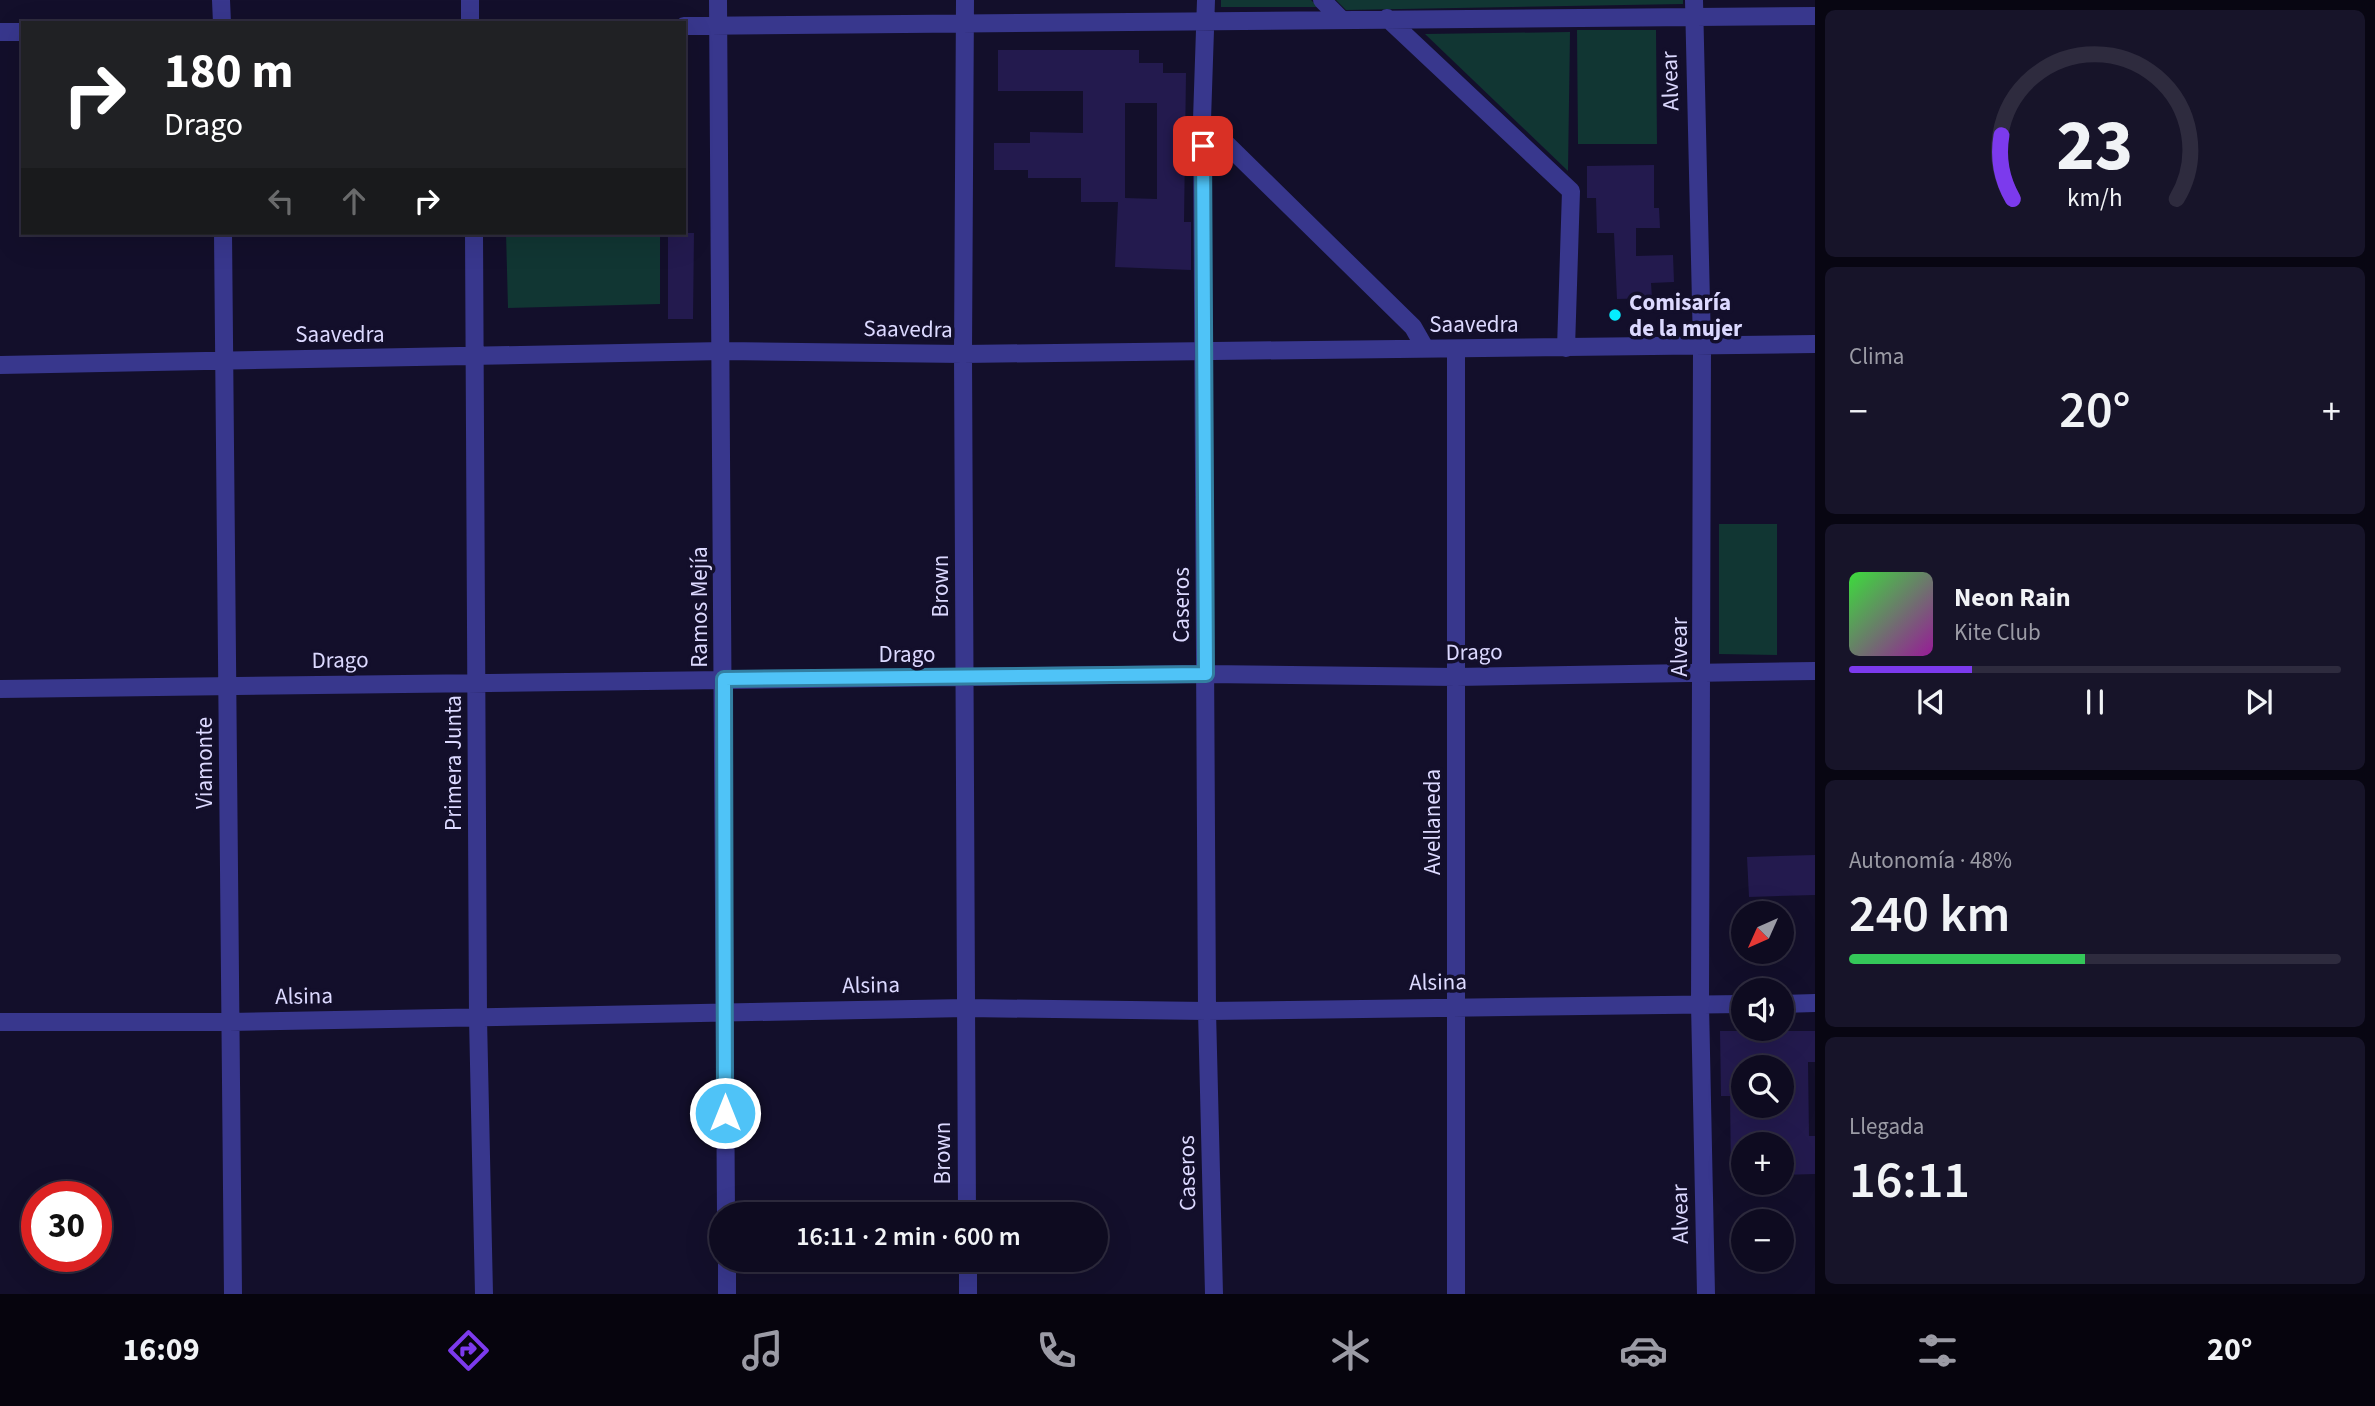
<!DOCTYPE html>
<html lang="es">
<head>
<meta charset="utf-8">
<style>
	body { margin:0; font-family:"Source Sans 3",sans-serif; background:#171429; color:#f1f3f6; height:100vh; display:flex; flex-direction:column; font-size:26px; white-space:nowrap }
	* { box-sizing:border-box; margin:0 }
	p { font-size:23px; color:#9b9ba5 }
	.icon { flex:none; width:38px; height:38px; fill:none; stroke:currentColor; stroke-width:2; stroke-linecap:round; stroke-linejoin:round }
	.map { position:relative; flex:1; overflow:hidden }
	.details { display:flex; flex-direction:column; gap:10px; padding:10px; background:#080612; width:560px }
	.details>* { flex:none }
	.hud { position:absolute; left:21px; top:21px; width:665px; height:214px; border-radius:0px; box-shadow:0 7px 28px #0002,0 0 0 2px #2e2b3e; background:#202124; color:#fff; overflow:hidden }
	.needle { width:46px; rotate:225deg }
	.buttons { position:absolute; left:1731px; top:901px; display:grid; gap:14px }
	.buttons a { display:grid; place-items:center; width:63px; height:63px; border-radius:50%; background:#0e0b20; box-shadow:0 7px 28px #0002,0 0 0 2px #2e2b3e; font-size:35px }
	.speed { position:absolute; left:21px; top:1181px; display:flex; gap:14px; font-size:35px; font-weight:700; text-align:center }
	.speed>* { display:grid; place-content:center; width:91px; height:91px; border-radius:50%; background:#0e0b20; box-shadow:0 7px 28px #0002,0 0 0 2px #2e2b3e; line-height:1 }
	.speed .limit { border:10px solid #d22; background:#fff; color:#111 }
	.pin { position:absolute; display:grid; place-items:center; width:60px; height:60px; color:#fff; margin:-30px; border-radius:14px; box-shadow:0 4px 10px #0006 }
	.me { position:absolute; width:77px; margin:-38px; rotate:0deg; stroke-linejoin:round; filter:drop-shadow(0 0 5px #0008) }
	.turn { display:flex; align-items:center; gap:24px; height:147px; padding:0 28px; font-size:32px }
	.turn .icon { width:91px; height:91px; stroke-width:2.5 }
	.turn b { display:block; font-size:49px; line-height:60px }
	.lanes { display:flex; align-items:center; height:66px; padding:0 28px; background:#0003; justify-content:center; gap:35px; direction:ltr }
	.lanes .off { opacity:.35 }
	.big { font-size:52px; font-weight:600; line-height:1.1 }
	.details .card { flex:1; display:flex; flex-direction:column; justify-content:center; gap:10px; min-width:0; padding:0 24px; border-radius:10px; background:#171429 }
	.details .dial { align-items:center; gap:0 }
	.dial svg { height:182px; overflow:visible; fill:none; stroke:#2e2b3e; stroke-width:7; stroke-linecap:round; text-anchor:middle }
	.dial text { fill:#f1f3f6; stroke:none }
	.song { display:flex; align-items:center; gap:21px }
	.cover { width:84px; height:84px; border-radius:10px; background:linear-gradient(135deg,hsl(120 70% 55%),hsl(300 70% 35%)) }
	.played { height:7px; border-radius:4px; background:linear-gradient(90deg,#7c3aed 25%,#2e2b3e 25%) }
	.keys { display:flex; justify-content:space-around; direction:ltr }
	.heat { display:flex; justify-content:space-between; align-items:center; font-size:38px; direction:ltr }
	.charge { height:10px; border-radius:5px; background:linear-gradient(90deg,#34c759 48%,#2e2b3e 0) }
	.trip { position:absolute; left:709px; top:1202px; width:399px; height:70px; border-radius:35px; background:#0e0b20; box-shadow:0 7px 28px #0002,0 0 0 2px #2e2b3e; font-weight:600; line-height:70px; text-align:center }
	.dock { display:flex; height:112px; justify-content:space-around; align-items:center; background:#06040d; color:#9b9ba5 }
	.dock .icon { width:49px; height:49px }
	.dock .active { color:#7c3aed }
	.dock b { font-size:32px; color:#f1f3f6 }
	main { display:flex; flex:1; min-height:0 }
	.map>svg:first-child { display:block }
	.green { fill:#113633 }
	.building { fill:#231a4e; fill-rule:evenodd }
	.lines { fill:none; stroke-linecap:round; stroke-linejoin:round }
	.minor { stroke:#38378d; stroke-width:18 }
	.route-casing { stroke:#337fa1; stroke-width:18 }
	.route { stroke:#4fc3f7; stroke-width:12 }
	.poi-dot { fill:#05edff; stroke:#130f2b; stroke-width:2.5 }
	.labels { text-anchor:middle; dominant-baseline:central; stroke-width:7; stroke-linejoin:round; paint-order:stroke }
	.street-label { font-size:23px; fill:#dcd9ff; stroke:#130f2b }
	.poi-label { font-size:23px; font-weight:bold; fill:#dcd9ff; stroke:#130f2b; text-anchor:start }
</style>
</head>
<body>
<main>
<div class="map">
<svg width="1815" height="1294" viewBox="0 0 1815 1294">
	<rect width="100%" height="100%" fill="#130f2b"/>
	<path class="green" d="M1221,0H1311L1318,7H1221Z
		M1336,0H1683V4L1346,10Z
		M1577,30H1656L1657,144H1578Z
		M1570,32L1568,171L1425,34Z
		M506,233H660V304L508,308Z
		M1719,524H1777V655L1719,654Z"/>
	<path class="building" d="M998,50H1139V63H1163V73H1186L1184,222H1191V270L1115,267L1118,202H1081V178H1028V170H994V143H1030V132L1083,133V91H998ZM1125,103H1157V199L1125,198Z
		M1654,165V208H1659L1660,228H1636V256L1673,255L1674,282L1651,283L1652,298L1617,299L1614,233H1597L1596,198H1587V166Z
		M668,233H694L693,319H668Z
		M1815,855V895L1749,897L1747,857Z
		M1720,1031H1815V1062H1808L1809,1136H1815V1174L1782,1175V1144H1743V1175H1731L1730,1096H1721ZM1743,1068H1782V1106H1743Z"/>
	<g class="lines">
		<path class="minor" d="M221,0L222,23
			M470,0V23
			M718,0L726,1214
			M965,0L963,354L967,1214
			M1206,0L1202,120L1207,1011L1214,1294
			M1322,0L1342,20
			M1694,0L1702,346L1700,1004L1706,1294
			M1387,18L1571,191L1566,348
			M684,26L1815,16
			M0,32H23
			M1202,120L1413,327L1425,348
			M223,233L233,1294
			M474,233L478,1018L484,1294
			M0,365L723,351L963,354L1815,344
			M0,689L1206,674L1456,677L1815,671
			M1782,1004L1815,1003
			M0,1022H229L966,1008L1207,1011L1743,1004
			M727,1260V1294
			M968,1260V1294
			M1456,1294V350"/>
	</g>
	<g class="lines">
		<g class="route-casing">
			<path id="route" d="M725,1113L724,679L1206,674L1203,146"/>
		</g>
		<use href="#route" class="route"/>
	</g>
	<circle class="poi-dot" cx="1615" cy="315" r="7"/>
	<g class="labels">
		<g class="street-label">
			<text transform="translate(1670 81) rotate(-92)">Alvear</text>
			<text x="1474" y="324">Saavedra</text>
			<text transform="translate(908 329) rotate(1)">Saavedra</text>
			<text x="340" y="334">Saavedra</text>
			<text transform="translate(940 586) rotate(-90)">Brown</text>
			<text transform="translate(1181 605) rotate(-90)">Caseros</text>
			<text transform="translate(699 607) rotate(-90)">Ramos Mejía</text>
			<text transform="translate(1679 647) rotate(-90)">Alvear</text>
			<text transform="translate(1474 652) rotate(-1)">Drago</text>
			<text x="907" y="654">Drago</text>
			<text transform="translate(340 660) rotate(-1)">Drago</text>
			<text transform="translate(204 763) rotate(-90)">Viamonte</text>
			<text transform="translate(453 763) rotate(-90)">Primera Junta</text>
			<text transform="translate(1432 822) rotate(-90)">Avellaneda</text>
			<text transform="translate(1438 982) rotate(-1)">Alsina</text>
			<text transform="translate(871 985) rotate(-1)">Alsina</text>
			<text transform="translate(304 996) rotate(-1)">Alsina</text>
			<text transform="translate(942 1153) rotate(-90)">Brown</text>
			<text transform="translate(1187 1173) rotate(-91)">Caseros</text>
			<text transform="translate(1680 1214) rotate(-91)">Alvear</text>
		</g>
		<g class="poi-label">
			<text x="1629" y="302">Comisaría<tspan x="1629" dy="26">de la mujer</tspan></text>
		</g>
	</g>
</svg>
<div class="buttons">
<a><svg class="needle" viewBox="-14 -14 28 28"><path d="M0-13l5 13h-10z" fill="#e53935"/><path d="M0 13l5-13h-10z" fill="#9b9ba5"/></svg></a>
<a><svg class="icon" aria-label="sound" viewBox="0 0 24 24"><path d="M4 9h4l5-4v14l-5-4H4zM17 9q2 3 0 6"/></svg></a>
<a><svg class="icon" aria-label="search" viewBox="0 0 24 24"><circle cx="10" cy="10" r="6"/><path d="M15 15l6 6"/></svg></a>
<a>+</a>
<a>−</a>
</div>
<div class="speed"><div class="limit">30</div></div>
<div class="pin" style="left:1203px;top:146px;background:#d93025"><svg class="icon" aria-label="arrive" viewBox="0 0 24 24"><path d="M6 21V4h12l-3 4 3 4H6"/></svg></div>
<svg class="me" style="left:725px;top:1113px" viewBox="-20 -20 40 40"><circle r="17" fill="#4fc3f7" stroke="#fff" stroke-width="3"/><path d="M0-11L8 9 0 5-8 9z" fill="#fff"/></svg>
<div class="trip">16:11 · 2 min · 600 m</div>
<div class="hud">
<div class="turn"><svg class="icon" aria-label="right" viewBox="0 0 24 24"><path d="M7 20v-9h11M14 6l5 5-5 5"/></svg><div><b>180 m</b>Drago</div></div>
<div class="lanes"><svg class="icon off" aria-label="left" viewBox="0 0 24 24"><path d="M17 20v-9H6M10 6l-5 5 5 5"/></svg><svg class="icon off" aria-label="ahead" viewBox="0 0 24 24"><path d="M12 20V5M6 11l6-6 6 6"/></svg><svg class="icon" aria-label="right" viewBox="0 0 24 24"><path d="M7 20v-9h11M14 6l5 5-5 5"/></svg></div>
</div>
</div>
<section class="details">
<div class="card dial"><svg viewBox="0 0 100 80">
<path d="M14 69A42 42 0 1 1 86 69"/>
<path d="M14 69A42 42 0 0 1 9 41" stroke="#7c3aed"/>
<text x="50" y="56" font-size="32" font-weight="700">23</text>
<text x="50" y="72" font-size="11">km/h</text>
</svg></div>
<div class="card"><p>Clima</p>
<div class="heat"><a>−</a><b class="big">20°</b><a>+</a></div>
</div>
<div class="card">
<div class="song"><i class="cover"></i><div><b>Neon Rain</b><p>Kite Club</p></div></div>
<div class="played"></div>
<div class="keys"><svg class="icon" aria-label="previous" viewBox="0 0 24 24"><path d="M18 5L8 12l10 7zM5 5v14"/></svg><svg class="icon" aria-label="pause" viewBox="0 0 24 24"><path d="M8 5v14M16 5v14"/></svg><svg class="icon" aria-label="next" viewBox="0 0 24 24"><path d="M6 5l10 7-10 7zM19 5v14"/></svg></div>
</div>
<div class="card"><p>Autonomía · 48%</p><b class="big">240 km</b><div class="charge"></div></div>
<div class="card"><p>Llegada</p><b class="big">16:11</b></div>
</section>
</main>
<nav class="dock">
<b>16:09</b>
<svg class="icon active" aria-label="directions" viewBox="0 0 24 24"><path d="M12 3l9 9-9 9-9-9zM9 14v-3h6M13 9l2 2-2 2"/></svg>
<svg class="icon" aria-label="music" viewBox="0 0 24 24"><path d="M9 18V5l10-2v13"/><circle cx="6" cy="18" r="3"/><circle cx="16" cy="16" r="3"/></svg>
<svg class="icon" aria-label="phone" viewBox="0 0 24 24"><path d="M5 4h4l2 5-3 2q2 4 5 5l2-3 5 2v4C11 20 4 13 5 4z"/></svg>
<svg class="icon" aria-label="climate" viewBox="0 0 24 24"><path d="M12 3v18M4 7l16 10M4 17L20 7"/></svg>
<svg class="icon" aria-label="car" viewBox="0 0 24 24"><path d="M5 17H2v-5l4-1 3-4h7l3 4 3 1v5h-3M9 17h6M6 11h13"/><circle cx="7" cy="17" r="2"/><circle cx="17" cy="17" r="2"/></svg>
<svg class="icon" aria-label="filters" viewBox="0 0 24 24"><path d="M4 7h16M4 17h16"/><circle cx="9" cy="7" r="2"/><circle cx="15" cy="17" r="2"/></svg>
<b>20°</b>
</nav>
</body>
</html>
